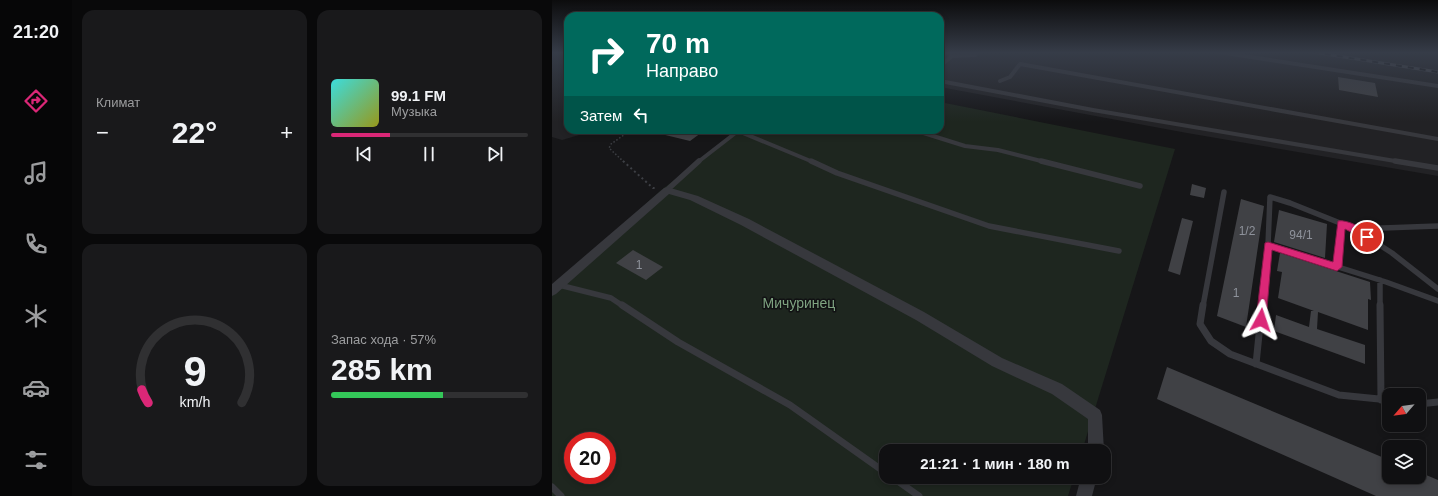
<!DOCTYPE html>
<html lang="ru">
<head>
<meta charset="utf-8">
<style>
	body { margin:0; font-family:Arial,sans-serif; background:#19191b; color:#f1f3f6; height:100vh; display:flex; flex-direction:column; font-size:15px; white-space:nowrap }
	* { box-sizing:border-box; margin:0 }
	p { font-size:13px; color:#9c9d9f }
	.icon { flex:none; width:22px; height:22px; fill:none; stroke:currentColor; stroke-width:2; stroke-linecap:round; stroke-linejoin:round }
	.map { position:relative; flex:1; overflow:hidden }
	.panel { display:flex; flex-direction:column; gap:10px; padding:10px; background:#09090a; width:480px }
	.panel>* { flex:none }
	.hud { position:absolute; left:12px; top:12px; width:380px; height:122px; border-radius:12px; box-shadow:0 2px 6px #0003,0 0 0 1px #303032; background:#00695c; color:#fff; overflow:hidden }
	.needle { width:26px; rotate:242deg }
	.fabs { position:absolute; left:830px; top:388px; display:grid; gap:8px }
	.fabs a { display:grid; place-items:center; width:44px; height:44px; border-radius:8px; background:#101012; box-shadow:0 2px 6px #0003,0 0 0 1px #303032; font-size:20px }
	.speed { position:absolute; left:12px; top:432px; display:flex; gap:8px; font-size:20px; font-weight:700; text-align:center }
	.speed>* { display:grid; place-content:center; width:52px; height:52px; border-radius:50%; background:#101012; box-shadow:0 2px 6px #0003,0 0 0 1px #303032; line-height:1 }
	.speed .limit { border:6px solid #d22; background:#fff; color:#111 }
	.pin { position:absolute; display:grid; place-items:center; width:34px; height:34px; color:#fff; margin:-17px; border:2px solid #fff; border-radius:50%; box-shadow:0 1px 4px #0007 }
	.me { position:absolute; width:44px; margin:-22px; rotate:5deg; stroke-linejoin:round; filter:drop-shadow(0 0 3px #0008) }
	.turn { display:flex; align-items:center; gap:14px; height:84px; padding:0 16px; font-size:18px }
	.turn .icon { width:52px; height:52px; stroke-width:2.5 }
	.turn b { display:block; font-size:28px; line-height:34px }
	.then { display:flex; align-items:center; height:38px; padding:0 16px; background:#0003; gap:8px; font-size:15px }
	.big { font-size:30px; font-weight:600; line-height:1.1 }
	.panel .card { flex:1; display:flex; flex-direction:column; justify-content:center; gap:6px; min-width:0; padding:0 14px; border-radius:12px; background:#19191b }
	.panel .dial { align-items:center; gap:0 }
	.dial svg { height:104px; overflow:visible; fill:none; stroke:#303032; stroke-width:7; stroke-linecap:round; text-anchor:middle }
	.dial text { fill:#f1f3f6; stroke:none }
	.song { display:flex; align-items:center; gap:12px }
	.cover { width:48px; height:48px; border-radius:6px; background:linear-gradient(135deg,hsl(180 70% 55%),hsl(60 70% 35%)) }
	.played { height:4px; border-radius:2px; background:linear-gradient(90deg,#db2777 30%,#303032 30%) }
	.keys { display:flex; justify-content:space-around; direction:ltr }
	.heat { display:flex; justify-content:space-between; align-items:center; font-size:22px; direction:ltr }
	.charge { height:6px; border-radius:3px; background:linear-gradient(90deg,#34c759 57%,#303032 0) }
	.panel .tiles { flex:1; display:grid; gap:10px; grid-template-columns:repeat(2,1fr) }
	.trip { position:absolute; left:327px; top:444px; width:232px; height:40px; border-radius:12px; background:#101012; box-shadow:0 2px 6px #0003,0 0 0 1px #303032; font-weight:600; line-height:40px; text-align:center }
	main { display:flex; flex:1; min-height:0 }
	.dock { display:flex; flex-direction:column; width:72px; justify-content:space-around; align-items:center; background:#060607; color:#9c9d9f }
	.dock .icon { width:28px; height:28px }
	.dock .selected { color:#db2777 }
	.dock b { font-size:18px; color:#f1f3f6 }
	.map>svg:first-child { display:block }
	.built { fill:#222225 }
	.green { fill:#1e261f; fill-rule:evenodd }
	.building { fill:#404145 }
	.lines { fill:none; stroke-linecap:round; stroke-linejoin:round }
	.path-far1 { stroke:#3d3f44; stroke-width:1.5; stroke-dasharray:1.5 2; stroke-linecap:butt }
	.path { stroke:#3d3f44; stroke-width:2; stroke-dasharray:2 3; stroke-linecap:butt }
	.service-far2 { stroke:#37383d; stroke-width:4 }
	.service-far1 { stroke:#37383d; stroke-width:5.5 }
	.service { stroke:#37383d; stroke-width:7 }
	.minor { fill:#37383d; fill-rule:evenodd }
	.rail-casing { stroke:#4a4c52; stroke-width:3 }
	.rail { stroke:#111113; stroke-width:2; stroke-dasharray:6; stroke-linecap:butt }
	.route { fill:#db2777; stroke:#8e194d }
	.labels { text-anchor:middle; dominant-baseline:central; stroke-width:3; stroke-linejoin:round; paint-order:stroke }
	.number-label { font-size:12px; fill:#8e929b }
	.park-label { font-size:14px; fill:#7fa381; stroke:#111113 }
</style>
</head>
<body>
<main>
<nav class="dock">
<b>21:20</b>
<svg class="icon selected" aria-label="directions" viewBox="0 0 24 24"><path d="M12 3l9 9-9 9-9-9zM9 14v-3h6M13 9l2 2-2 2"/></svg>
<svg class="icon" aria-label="music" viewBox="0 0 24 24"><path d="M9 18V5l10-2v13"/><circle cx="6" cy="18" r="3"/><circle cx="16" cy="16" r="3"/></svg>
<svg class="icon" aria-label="phone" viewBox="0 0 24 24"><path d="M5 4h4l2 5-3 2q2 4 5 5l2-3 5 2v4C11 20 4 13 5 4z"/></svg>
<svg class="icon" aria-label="climate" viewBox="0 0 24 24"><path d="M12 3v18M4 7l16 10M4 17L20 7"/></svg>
<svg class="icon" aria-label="car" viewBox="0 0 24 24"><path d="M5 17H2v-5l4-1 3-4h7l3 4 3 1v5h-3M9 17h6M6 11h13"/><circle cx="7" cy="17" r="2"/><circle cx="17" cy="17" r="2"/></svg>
<svg class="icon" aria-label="filters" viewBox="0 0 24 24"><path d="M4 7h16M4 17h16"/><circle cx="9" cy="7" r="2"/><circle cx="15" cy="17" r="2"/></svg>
</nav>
<section class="panel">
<div class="tiles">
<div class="card"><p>Климат</p>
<div class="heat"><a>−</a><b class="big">22°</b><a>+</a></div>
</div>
<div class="card">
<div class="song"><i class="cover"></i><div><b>99.1 FM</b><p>Музыка</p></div></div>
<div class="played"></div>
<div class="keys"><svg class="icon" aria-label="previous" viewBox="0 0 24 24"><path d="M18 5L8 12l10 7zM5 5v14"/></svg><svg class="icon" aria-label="pause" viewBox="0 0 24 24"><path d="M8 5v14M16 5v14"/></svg><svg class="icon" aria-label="next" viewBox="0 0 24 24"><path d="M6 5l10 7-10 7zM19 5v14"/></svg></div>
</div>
<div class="card dial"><svg viewBox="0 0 100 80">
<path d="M14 69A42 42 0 1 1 86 69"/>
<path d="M14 69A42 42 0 0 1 9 59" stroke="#db2777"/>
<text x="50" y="56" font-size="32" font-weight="700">9</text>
<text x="50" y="72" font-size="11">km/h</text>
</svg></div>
<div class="card"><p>Запас хода · 57%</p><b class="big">285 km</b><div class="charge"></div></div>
</div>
</section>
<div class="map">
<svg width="886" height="496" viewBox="0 0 886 496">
	<rect width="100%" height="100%" fill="#161618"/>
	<path class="built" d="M0,52H16V130H40L34,133L10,140L0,137Z
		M388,52H886V176L635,133L388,87Z"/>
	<path class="green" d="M388,102L623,149L530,451H334V477H522L516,496H0V288L108,191L187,130H388ZM21,441H55V475H21Z"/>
	<path class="building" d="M786,77L823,83L826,97L787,90Z
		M105,130H153L138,141L105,133Z
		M640,184L654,188L652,198L638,195Z
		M689,199L712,206L694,327L665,316Z
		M727,210L775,224L773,258L722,242Z
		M630,218L641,221L628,275L616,271Z
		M81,250L111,267L94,280L64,263Z
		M728,253L818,282L819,300L816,299V330L766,312L765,329L813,345V364L722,331L724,315L757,327L759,311H762L726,298L730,272L725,271Z
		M615,367L837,460V477H867V472L886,480V496H824L605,399Z"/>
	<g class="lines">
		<path class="path-far1" d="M72,162L57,148L59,144L79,130"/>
		<path class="path" d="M71,161L101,188H104"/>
		<path class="service-far2" d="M667,52L886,86
			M400,56L423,55L426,52
			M388,66L400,56L397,52
			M388,81L541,110L849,162
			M448,81L458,77L468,64L886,139
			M362,130L413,146L446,150L493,162
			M146,162L186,131L261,162"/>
		<path class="service-far1" d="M259,161L285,173L437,226L567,251
			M489,161L588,186
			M843,161L886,168
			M115,190L147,161
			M803,229L886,226
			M785,267L789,224
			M828,280V306
			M7,285L59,298L71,306
			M886,289L840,253L803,229L738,203L718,197L716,245L834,282L886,301
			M651,306L672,192
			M710,306L716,245"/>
		<path class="service" d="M70,305L126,342L238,405L334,473
			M651,305L648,324L659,341L678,354L787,395L837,400
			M828,305L829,400
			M704,364L710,305
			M867,404L886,402
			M340,477L367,496
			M0,487L9,496"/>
		<path class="minor" d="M115,187L146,196L197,219L372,312L450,358L510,384L548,410L550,415L552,451H536V419L500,394L440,366L364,320L189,225L138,200L117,194L4,294L0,296V284L112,188Z
			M529,477H545L540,496H524Z"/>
		<g class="rail-casing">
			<path id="rail" d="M761,52L886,72"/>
		</g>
		<use href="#rail" class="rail"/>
	</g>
	<linearGradient id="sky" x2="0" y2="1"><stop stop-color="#0c0c0d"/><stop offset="0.43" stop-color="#363c48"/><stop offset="1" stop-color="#363c48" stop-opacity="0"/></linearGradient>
	<rect width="886" height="122" fill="url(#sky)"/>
	<path class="route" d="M786,221C795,219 814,229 820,237L815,240L812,239L793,229L790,267L785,271L720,250L714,320L712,323L709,324L705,323L704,320L713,243L716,242L781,262Z"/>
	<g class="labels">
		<g class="number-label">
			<text x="695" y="231">1/2</text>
			<text x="749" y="235">94/1</text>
			<text x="87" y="265">1</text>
			<text x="684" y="293">1</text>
		</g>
		<g class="park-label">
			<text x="247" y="303">Мичуринец</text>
		</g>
	</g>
</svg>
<div class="fabs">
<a><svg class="needle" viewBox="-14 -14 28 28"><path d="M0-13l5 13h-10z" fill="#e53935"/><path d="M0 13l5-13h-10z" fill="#9c9d9f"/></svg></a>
<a><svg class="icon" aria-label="layers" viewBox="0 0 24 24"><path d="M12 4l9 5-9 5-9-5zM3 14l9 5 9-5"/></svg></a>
</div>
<div class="speed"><div class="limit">20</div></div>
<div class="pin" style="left:815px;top:237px;background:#d93025"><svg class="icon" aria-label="arrive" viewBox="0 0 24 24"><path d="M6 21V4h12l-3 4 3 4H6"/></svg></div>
<svg class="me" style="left:709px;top:320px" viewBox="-20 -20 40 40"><path d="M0-17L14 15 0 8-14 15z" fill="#db2777" stroke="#fff" stroke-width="4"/></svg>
<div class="trip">21:21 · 1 мин · 180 m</div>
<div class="hud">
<div class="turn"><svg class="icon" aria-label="right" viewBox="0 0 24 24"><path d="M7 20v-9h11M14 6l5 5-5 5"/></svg><div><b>70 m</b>Направо</div></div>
<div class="then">Затем<svg class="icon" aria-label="left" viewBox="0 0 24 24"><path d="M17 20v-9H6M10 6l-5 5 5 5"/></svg></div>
</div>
</div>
</main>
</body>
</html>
